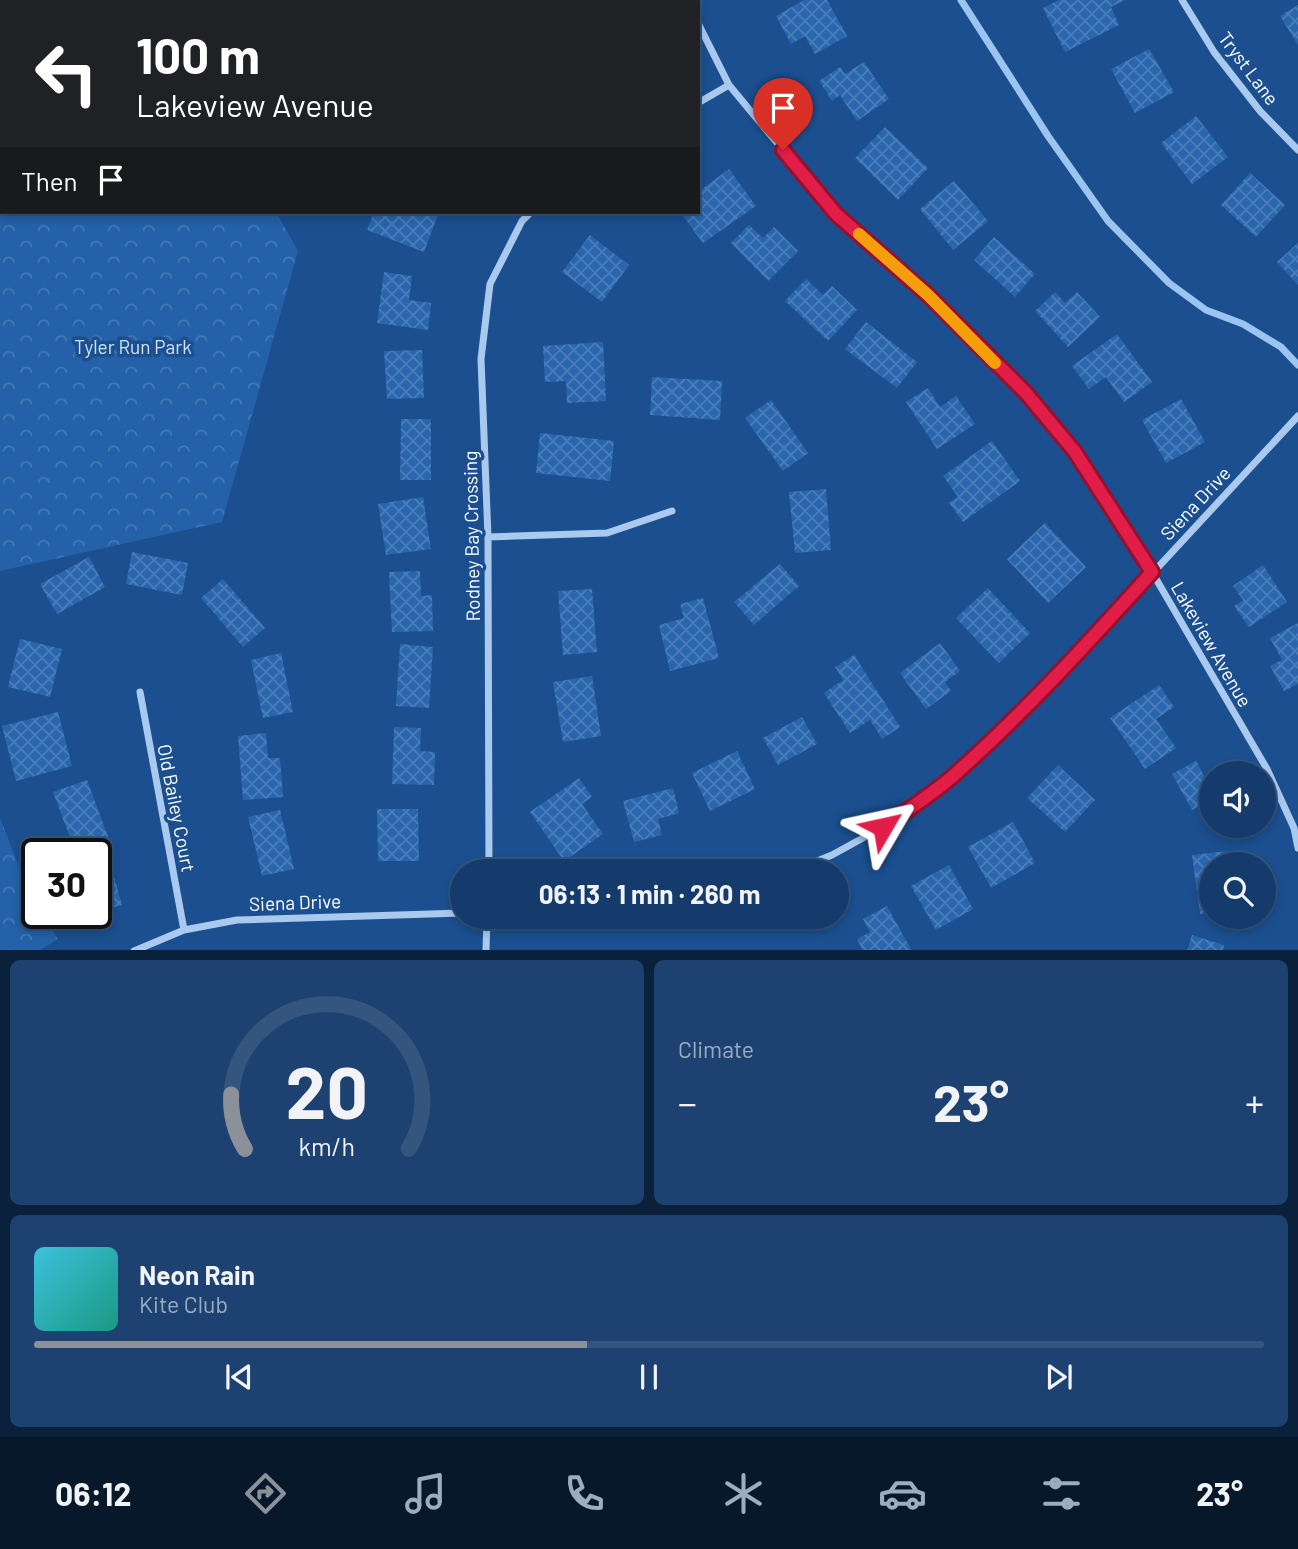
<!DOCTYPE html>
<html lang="en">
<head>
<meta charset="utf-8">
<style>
	body { margin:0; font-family:Barlow,sans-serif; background:#1d4271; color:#f1f3f6; height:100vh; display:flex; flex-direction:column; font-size:26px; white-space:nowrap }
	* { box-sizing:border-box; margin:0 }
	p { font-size:23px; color:#9dadc1 }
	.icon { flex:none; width:38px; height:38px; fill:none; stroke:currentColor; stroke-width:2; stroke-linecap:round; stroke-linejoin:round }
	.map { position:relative; height:950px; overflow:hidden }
	.details { display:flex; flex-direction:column; gap:10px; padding:10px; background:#0b203b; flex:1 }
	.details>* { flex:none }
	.banner { position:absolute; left:0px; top:0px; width:700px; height:214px; box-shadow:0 4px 10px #0003,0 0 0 2px #33557e; background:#202124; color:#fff; overflow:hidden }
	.tools { position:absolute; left:1199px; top:761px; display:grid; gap:14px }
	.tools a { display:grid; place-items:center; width:77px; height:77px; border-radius:50%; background:#143b6b; box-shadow:0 4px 10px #0003,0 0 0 2px #33557e; font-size:35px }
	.speed { position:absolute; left:21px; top:838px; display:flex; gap:14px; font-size:35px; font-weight:700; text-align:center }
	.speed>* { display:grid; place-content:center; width:91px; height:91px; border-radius:50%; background:#143b6b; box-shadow:0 4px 10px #0003,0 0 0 2px #33557e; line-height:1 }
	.speed .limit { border:4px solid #111; border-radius:10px; background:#fff; color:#111 }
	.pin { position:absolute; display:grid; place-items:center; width:60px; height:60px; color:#fff; margin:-72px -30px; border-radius:50% 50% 50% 0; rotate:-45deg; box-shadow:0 0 7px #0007 }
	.pin .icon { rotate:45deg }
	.me { position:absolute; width:77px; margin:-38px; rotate:54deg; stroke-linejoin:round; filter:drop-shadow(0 0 5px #0008) }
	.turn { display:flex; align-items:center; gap:24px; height:147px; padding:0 21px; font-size:32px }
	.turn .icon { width:91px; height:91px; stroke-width:2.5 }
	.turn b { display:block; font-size:49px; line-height:60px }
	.then { display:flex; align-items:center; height:66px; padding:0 21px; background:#0003; gap:14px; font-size:26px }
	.big { font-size:52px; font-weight:700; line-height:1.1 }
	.details .widget { flex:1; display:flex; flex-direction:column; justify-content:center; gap:10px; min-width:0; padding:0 24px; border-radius:10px; background:#1d4271 }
	.details .dial { align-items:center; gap:0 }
	.dial svg { height:182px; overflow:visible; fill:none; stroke:#33557e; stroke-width:7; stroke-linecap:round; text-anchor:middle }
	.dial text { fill:#f1f3f6; stroke:none }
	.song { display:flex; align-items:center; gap:21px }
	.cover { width:84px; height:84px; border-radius:10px; background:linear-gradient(135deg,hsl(190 70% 55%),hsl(170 70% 35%)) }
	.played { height:7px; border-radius:4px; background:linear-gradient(90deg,#8c9099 45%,#33557e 45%) }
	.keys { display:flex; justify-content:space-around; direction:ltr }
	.heat { display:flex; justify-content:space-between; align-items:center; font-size:38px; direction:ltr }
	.details .tiles { flex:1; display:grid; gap:10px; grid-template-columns:1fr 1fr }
	.widget:last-child { grid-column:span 2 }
	.trip { position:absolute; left:450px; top:859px; width:399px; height:70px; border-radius:35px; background:#143b6b; box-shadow:0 4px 10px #0003,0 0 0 2px #33557e; font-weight:700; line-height:70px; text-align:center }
	.tab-bar { display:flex; height:112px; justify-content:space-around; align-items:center; background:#08182b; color:#9dadc1 }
	.tab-bar .icon { width:49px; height:49px }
	.tab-bar .selected { color:#8c9099 }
	.tab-bar b { font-size:32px; color:#f1f3f6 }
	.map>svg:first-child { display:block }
	.forest { fill:url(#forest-crowns) }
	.pitch { fill:#2461a8 }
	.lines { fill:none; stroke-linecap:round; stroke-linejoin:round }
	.stream { stroke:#9cc4f0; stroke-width:7 }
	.building { fill:url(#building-cross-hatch) }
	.street { stroke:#a9c9ee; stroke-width:7 }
	.route-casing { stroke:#92132f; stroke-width:18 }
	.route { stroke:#e11d48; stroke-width:12 }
	.slow { stroke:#f59e0b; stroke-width:12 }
	.labels { text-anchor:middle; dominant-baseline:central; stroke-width:7; stroke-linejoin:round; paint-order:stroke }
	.street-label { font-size:19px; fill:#fff; stroke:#1b4f8f }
	.park-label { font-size:19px; fill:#cfe3fa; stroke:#1b4f8f }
</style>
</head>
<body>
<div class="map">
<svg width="1298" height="951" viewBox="0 0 1298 951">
	<defs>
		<pattern id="forest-crowns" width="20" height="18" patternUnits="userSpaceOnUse" patternTransform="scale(1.75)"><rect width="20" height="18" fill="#2461a8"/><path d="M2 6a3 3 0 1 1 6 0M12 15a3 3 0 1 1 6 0" fill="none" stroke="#4579b5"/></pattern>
		<pattern id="building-cross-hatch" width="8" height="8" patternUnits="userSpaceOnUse" patternTransform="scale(1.75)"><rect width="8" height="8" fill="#2a66ad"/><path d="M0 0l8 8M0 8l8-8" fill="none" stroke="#4a7db9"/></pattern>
	</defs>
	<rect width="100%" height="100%" fill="#1b4f8f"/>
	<path class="forest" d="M0,0H159L160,2H2V212H276L298,251L222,522L0,571Z
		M0,818L34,905L37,909V914H40L58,939L40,950H0Z"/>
	<path class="pitch" d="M0,0H12V2H2V181H0Z"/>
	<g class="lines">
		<path class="stream" d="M961,0L1048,136L1108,221L1169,283L1206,310L1243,324L1281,347L1298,365"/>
	</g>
	<path class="building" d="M804,0H827L847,36L815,54L805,36L791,44L776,16Z
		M1059,0H1125L1111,7L1119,25L1065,52L1043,8Z
		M1298,5V45L1280,16Z
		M1149,49L1174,92L1135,113L1111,69Z
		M864,62L889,99L857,121L840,95L832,101L819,81L840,67L845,74Z
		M1196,116L1228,157L1192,184L1161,143Z
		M885,127L928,168L898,200L855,158Z
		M729,169L756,206L703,243L680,212H698V192Z
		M1250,173L1285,205L1256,237L1221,205Z
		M954,181L988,221L953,250L920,209Z
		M374,212H439L424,252L367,230Z
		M749,225L763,238L774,227L798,251L768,281L731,243Z
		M590,235L629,265L602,302L562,272Z
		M994,237L1035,274L1015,297L974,260Z
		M1298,243V285L1277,262Z
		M384,272L412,276L409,300L431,303L428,330L377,323Z
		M806,279L823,295L832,286L857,310L828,341L785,301Z
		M1055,292L1065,303L1077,292L1100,317L1068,347L1035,311Z
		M866,322L917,362L897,388L845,349Z
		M1117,334L1152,382L1124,402L1106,377L1089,389L1072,366Z
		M603,342L606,401L567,403L566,381L545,382L543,346Z
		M422,350L424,398L387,399L384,351Z
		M652,377L722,381L720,420L650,415Z
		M928,388L940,407L956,396L975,424L937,449L906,402Z
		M1181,399L1205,442L1166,463L1142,420Z
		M771,400L808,453L783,471L745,418Z
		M401,419H431V480H400Z
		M540,433L614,441L610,481L536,473Z
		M992,441L1020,481L963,522L949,503L958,497L943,476Z
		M826,489L831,550L795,553L789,492Z
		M423,497L431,549L386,555L378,504Z
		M1045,523L1086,567L1048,603L1007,559Z
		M132,552L188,563L182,595L126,584Z
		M89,557L105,587L57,614L40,584Z
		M780,564L799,586L754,625L734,602Z
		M1263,565L1287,602L1249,627L1234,606L1243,600L1233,586Z
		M420,571L421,596L432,595L433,631L392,632L389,572Z
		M223,579L265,628L243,647L201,598Z
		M988,588L1030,633L999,663L956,618Z
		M592,589L597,652L563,655L558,591Z
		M703,598L719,658L670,671L659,625L684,618L680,604Z
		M1298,623V684L1284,691L1270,666L1282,660L1270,638Z
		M20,639L62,649L50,697L8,687Z
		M940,643L960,671L945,682L951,691L926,709L900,673Z
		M400,644L433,647L429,708L396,706Z
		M281,653L293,712L263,718L251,660Z
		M854,655L900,727L882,739L870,720L850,733L824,693L843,680L835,667Z
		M592,676L601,736L563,742L553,682Z
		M1159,685L1174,707L1156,719L1176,748L1145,769L1110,718Z
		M58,712L72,766L16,781L2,726Z
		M802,717L817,744L778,765L763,738Z
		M394,727L421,728L420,751L435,752L434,785L392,784Z
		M266,733L268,758H280L283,797L243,800L238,736Z
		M737,751L755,789L710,811L692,773Z
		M1196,761L1211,788V800L1192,810L1172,774Z
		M1058,765L1095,800L1065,832L1027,798Z
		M579,778L592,797L582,804L603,834L564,861L530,812Z
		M87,780L110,842L76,854L53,792Z
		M673,788L679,813L658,819L662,835L634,842L623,801Z
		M377,809H418L419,861H378Z
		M280,810L294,869L262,876L248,817Z
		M1013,822L1035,863L991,888L968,847Z
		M1228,851L1229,864H1211V913L1200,914L1192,855Z
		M109,859L122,905L96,912V862Z
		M949,865L973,909L936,930L911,886Z
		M887,906L912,951H863L857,939L870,932L863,919Z
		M1192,935L1224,945L1223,951H1187Z"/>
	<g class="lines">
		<path class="street" d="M684,0L685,2
			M1182,0L1214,52L1260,111L1298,150
			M698,23L729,85L836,214L928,295L1026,393L1075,452L1152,572L1267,769L1294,828L1298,848
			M698,103L729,85
			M488,537L607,533L672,511
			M140,692L184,930
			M489,872L488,537L481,359L490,284L522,221L531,212
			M790,872L832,855L883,827L951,778L1050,684L1298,416
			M134,951L184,930L237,920L462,913
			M486,951L487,917"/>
	</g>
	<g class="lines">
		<g class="route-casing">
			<path id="route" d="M783,150L836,214L928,295L1026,393L1075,452L1152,572C1088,643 1024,713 953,776C931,795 906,811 883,827"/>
		</g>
		<use href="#route" class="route"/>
		<path class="slow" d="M859,234L928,295L995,363"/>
	</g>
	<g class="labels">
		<g class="street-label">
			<text transform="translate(1249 68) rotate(53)">Tryst Lane</text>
			<text transform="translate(1195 503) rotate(-47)">Siena Drive</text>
			<text transform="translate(471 536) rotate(-91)">Rodney Bay Crossing</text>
			<text transform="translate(1212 644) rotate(60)">Lakeview Avenue</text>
			<text transform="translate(177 808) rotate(79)">Old Bailey Court</text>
			<text transform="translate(295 902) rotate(-2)">Siena Drive</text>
		</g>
		<g class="park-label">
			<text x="133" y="346">Tyler Run Park</text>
		</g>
	</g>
</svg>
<div class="tools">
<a><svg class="icon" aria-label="sound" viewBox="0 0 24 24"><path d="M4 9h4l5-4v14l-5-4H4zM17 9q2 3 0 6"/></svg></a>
<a><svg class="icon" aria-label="search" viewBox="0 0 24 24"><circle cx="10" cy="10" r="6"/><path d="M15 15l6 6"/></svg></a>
</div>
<div class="speed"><div class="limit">30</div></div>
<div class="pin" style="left:783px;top:150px;background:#d93025"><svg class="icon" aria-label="arrive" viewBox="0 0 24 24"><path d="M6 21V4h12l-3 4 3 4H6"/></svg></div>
<svg class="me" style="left:883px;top:827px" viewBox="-20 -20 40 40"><path d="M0-17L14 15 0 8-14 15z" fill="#e11d48" stroke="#fff" stroke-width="4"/></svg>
<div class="trip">06:13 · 1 min · 260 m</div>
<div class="banner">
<div class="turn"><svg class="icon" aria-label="left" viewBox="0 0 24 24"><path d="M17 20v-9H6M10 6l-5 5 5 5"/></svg><div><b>100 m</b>Lakeview Avenue</div></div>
<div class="then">Then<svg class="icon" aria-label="arrive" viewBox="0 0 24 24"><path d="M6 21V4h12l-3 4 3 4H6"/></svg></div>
</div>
</div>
<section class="details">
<div class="tiles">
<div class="widget dial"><svg viewBox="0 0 100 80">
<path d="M14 69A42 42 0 1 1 86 69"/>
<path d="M14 69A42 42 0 0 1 8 45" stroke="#8c9099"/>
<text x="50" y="56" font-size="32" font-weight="700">20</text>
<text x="50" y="72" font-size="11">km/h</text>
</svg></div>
<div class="widget"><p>Climate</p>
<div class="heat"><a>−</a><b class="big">23°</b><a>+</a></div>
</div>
<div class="widget">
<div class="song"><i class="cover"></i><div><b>Neon Rain</b><p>Kite Club</p></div></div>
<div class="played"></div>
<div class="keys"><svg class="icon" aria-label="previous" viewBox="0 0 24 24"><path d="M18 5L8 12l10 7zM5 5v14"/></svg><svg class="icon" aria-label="pause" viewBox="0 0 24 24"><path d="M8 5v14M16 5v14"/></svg><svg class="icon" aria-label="next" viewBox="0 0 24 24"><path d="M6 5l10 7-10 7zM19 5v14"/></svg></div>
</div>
</div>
</section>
<nav class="tab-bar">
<b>06:12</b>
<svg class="icon selected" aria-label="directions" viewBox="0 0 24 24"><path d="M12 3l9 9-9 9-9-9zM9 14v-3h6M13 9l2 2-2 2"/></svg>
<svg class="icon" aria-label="music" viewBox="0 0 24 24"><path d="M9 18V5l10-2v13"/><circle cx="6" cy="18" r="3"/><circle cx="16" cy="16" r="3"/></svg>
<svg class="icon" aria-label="phone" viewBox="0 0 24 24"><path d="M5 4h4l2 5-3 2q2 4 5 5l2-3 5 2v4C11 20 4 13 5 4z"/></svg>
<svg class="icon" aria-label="climate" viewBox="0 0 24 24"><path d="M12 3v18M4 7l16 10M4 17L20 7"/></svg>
<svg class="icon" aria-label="car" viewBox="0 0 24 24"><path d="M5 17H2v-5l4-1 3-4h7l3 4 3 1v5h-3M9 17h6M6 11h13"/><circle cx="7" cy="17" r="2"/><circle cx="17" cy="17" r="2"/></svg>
<svg class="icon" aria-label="filters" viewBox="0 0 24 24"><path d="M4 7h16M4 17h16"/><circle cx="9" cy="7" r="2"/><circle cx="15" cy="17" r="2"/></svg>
<b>23°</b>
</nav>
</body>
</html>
